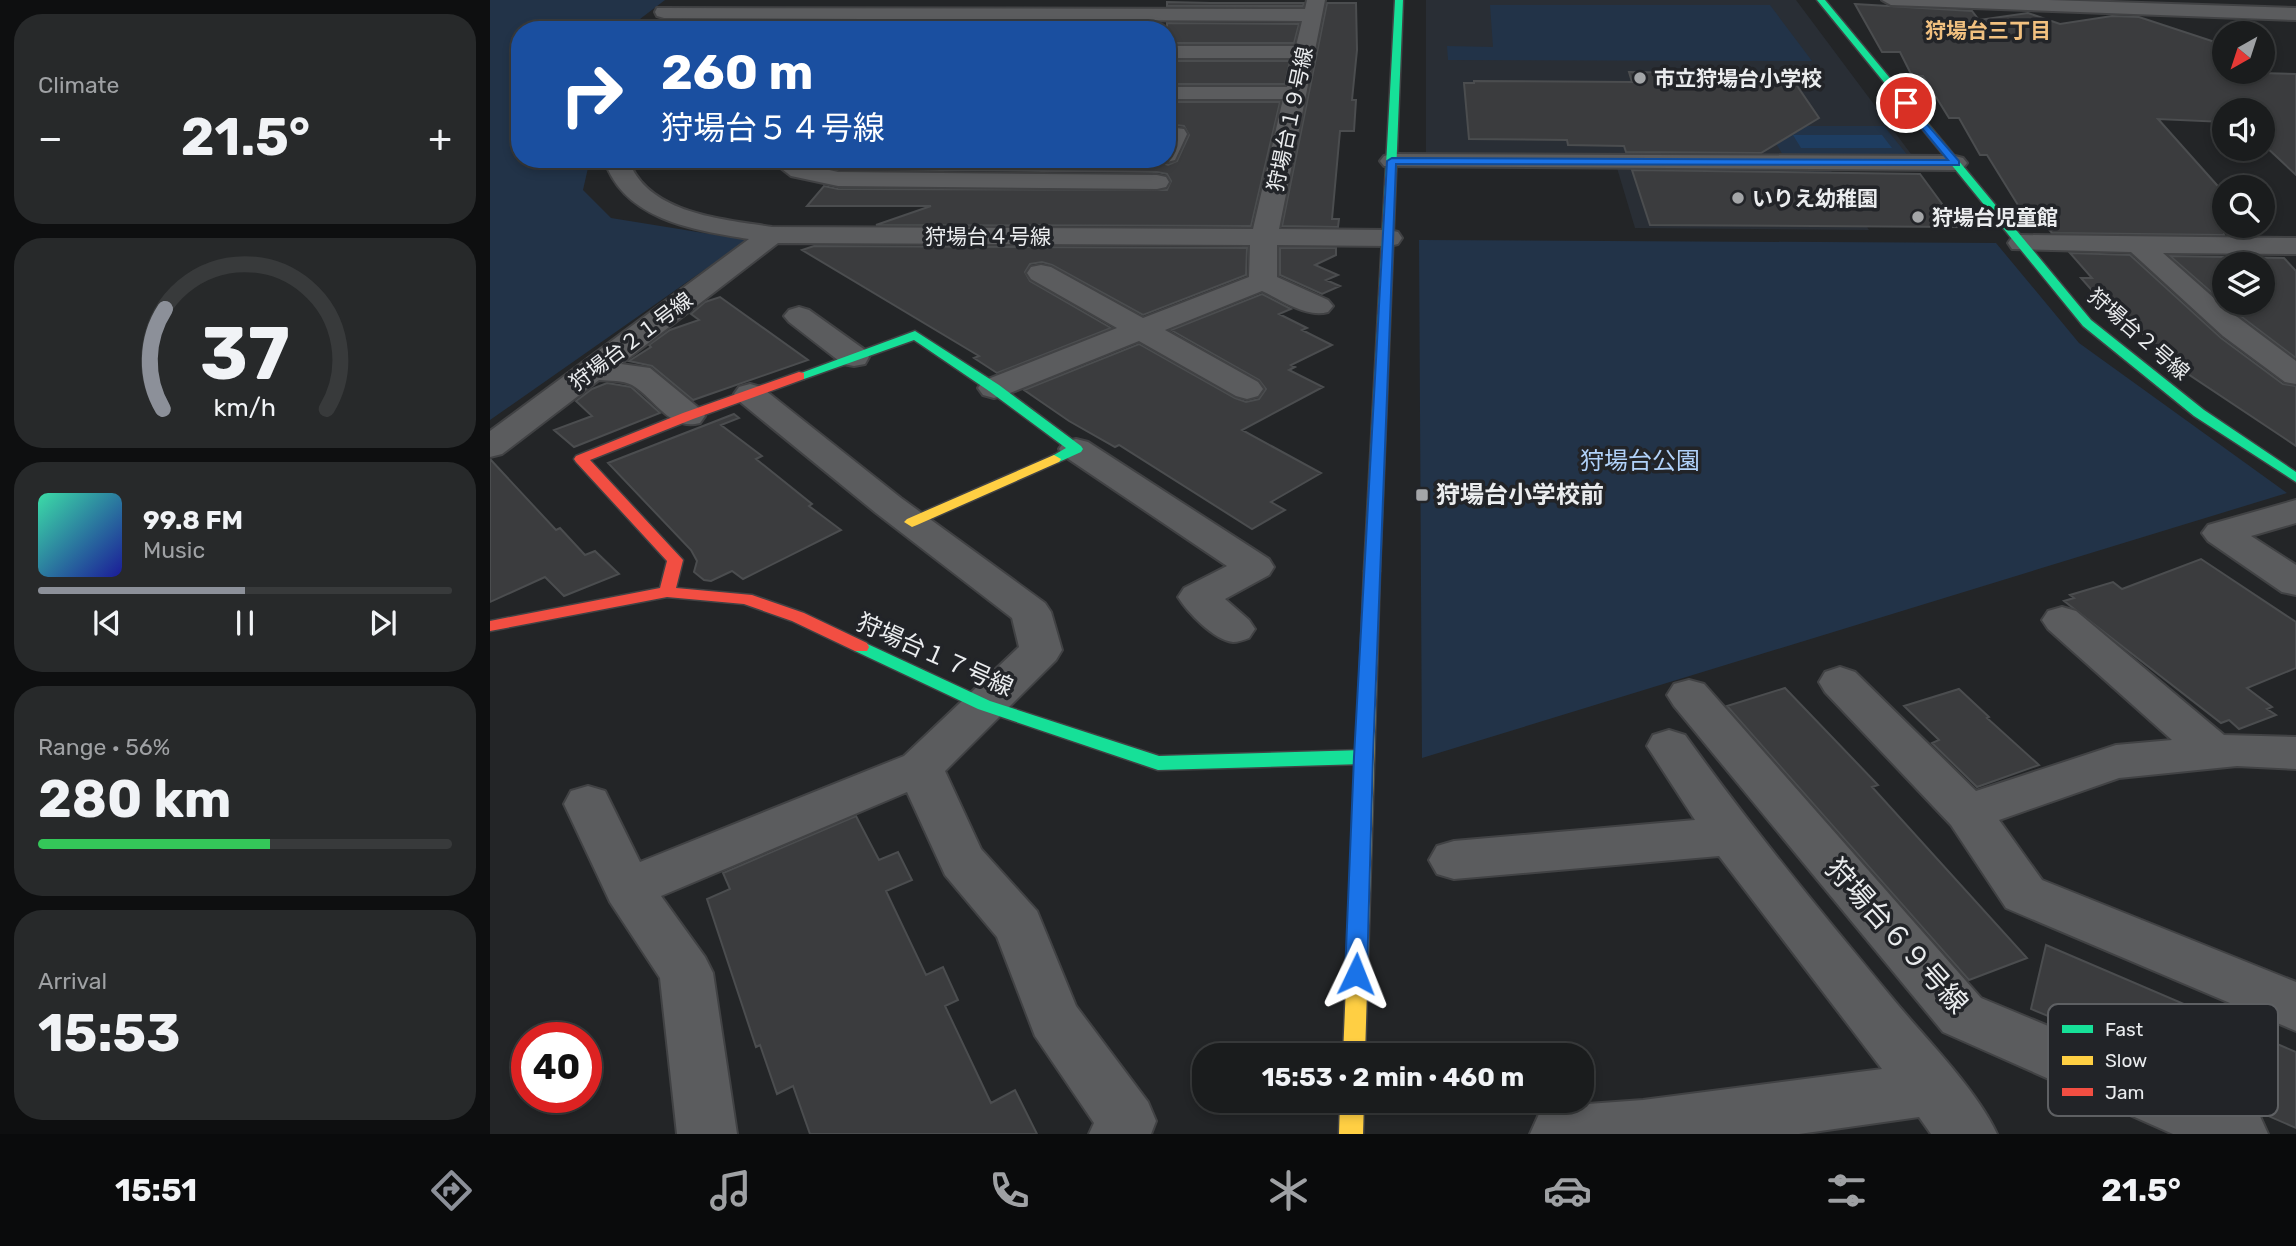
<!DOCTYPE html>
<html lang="en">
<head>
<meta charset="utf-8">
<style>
	body { margin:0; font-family:Rubik,"Noto Sans JP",sans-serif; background:#27292a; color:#f1f3f6; height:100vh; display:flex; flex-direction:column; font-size:26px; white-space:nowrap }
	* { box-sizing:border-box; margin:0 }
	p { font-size:23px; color:#9fa1a4 }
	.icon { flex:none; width:38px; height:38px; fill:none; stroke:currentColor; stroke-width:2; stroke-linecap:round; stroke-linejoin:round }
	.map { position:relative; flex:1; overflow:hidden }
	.details { display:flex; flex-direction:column; gap:14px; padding:14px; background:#0e0f10; width:490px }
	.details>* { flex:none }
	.hud { position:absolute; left:21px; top:21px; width:665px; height:147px; border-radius:28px; box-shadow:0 4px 10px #0003,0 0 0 2px #383a3b; background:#1a4fa0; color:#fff; overflow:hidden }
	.needle { width:46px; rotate:219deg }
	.fabs { position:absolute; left:1722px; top:21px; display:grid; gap:14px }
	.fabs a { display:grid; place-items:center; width:63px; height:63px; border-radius:50%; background:#1a1c1d; box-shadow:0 4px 10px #0003,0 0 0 2px #383a3b; font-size:35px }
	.speed { position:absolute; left:21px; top:1022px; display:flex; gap:14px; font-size:35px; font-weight:700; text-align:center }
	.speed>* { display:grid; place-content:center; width:91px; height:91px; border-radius:50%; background:#1a1c1d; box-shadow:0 4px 10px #0003,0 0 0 2px #383a3b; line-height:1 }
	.speed .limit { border:10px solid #d22; background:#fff; color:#111 }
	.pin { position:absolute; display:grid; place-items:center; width:60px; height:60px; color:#fff; margin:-30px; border:4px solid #fff; border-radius:50%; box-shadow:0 2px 7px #0007 }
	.me { position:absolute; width:77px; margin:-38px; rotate:2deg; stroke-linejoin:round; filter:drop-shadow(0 0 5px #0008) }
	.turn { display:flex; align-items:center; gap:24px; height:147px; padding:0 35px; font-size:32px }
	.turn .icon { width:91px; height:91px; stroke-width:2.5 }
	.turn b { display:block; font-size:49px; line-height:60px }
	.big { font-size:52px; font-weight:700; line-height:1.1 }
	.details .card { flex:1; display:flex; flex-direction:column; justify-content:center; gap:10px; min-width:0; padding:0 24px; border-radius:28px; background:#27292a }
	.details .dial { align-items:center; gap:0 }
	.dial svg { height:182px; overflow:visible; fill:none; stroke:#383a3b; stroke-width:7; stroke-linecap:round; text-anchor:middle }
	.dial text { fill:#f1f3f6; stroke:none }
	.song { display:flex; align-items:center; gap:21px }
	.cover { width:84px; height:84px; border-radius:10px; background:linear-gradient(135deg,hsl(160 70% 55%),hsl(240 70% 35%)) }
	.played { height:7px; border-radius:4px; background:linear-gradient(90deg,#8c9099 50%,#383a3b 50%) }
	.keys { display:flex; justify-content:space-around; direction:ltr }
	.heat { display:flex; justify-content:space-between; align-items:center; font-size:38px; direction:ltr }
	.charge { height:10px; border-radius:5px; background:linear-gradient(90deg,#34c759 56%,#383a3b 0) }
	.trip { position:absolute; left:702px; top:1043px; width:402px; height:70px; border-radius:28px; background:#1a1c1d; box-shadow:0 4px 10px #0003,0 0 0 2px #383a3b; font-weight:700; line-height:70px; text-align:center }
	.menu { display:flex; height:112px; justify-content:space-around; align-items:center; background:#0a0b0c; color:#9fa1a4 }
	.menu .icon { width:49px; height:49px }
	.menu .current { color:#8c9099 }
	.menu b { font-size:32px; color:#f1f3f6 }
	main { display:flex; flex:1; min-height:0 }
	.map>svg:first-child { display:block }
	.built { fill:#292e35 }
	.green { fill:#223348 }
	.water { fill:#1e3d61 }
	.building { fill:#3b3c3e; stroke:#4b4d4f; stroke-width:2; fill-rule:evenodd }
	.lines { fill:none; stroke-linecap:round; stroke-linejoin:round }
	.street-casing { stroke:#414244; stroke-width:4 }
	.fast-casing { stroke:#414244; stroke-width:3 }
	.slow-casing { stroke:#414244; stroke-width:3 }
	.jam-casing { stroke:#414244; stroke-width:3 }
	.street { fill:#5b5c5e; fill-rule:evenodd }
	.fast { fill:#16e098; fill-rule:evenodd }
	.slow { fill:#ffcf43; fill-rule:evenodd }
	.jam { fill:#f24e42; fill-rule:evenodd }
	.route { fill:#1a73e8; stroke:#114b97; stroke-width:2 }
	.poi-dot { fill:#a4a6a8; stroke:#222428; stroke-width:2.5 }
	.labels { text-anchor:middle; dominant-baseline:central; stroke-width:7; stroke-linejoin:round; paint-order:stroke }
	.far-neighbourhood-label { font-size:21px; font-weight:bold; fill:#f1c07f; stroke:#222428 }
	.far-poi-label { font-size:21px; font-weight:bold; fill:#eaecee; stroke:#222428; text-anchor:start }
	.far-street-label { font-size:21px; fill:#eaecee; stroke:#222428 }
	.park-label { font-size:24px; fill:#b1d2fa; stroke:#222428 }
	.poi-label { font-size:24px; font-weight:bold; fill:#eaecee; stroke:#222428; text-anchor:start }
	.street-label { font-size:24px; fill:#eaecee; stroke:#222428 }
	.near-street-label { font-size:28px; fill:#eaecee; stroke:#222428 }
	.key { fill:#222428; stroke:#5e6063; stroke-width:2 }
	.key-label { font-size:19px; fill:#eaecee }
</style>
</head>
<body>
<main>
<section class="details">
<div class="card"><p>Climate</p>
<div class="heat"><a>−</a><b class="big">21.5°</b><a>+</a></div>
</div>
<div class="card dial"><svg viewBox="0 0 100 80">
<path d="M14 69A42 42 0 1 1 86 69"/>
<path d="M14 69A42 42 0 0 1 15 25" stroke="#8c9099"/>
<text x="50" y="56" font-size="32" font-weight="700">37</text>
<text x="50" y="72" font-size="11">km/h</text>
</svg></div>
<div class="card">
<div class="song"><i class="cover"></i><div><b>99.8 FM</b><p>Music</p></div></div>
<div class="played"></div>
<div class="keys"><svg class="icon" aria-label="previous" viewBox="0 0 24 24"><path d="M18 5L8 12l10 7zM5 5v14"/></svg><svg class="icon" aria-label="pause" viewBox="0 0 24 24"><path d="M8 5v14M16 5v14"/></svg><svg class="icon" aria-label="next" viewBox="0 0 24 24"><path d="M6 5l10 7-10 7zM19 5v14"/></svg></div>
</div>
<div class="card"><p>Range · 56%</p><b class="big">280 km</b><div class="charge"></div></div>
<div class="card"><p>Arrival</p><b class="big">15:53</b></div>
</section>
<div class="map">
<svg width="1806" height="1134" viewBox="0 0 1806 1134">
	<rect width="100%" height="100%" fill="#232527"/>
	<path class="built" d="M936,0H1306L1424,158L936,157Z
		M1127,168L1340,169L1379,230L1145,228Z"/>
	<path class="green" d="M0,0H175L150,19L146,30H30V159H100L93,190L121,218L257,240L0,420Z
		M1000,5H1280L1322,61L958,60L957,46L1003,47Z
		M1292,126H1394L1419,157H1294L1280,133Z
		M929,240L1506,243L1589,343L1797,493L932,758Z"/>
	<path class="water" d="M1303,135H1392L1402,148H1311Z"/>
	<path class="building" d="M677,2L721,3H814L813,6H677Z
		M837,3H866L867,50L862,100H866L864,131H850L842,219H849L848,227L792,226Z
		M1365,4L1482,11L1489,20L1538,13L1570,24L1622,16L1649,17L1734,45V72L1806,74V175L1773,144V110H1737L1734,108V122L1668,119L1734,193V235L1562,233L1538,205H1528L1497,155H1490L1469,118H1459L1433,76H1422L1410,52H1392Z
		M677,23L809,24L804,43H677Z
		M677,61H800L795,84H677Z
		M1139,72L1299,74L1329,118L1271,153L1136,152L1134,146L1078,145L1077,140L979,139L974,83H984V81L1142,82Z
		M677,102H790L761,226L386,225L441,206H317L334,186L348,189L677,190L681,181L677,174L667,172L347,169L352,163L667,161L678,165L687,161L699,135L694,126L677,124Z
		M1142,170L1430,174L1469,227L1160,225Z
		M324,246L757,248L756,275L653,315L562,265L552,262L540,264L535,272L540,281L621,328L507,373L484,358L489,356L312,250Z
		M790,248H846V255L825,265L848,275L836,280L850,286L832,294L790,275Z
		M1580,253L1640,255L1731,338L1793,384L1806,386V446L1686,366L1693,365L1614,304L1591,278H1602Z
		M1680,256L1794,258L1806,271V358L1736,305ZM1734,264H1773V303H1734Z
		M772,294L801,309L789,314L817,328L812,330L842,345L801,365L805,367L799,370L833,387L752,430L831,473L781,502L795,510L762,529L629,445L625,447L579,421L534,390L649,344L745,398L756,402L769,399L776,389L769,380L681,330Z
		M230,297L318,360L203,400L162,366L139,361L161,347L159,345L180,330L209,320L201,314L215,302Z
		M117,383L141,387L170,413L84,447L64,430L102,416L86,401L102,389Z
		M244,414L249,418L231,425L272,456L266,459L322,504L319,506L351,530L253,579L242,571L221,581L214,580L204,572L207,561L201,550L118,463Z
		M0,459L66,530L70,528L95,555L105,551L129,574L74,596L55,577L0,602Z
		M1711,559L1806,622V668L1757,688L1782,707L1777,709L1786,715L1749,729L1739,720L1731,723L1574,601L1584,598L1580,595L1623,582L1632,589Z
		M1295,688L1388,785L1382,787L1537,958L1479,980L1237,706Z
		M1469,689L1499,717L1497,718L1549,765L1487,787L1442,743L1449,740L1414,706Z
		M366,816L389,860L408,852L422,880L396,891L436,975L453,967L468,1000L455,1006L501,1103L525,1090L547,1134H320L303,1086L287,1094L270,1045L266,1047L217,899L240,889L233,873Z
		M1556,945L1806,1052V1128L1693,1079L1694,1074L1597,1029V1032L1541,1009Z"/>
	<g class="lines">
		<g class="street-casing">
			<path id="street" d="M817,0H835L789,229L899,230L908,232L912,238L908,244L899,246L787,245V277L838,300L843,306L838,312C816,318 792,300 772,291L675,330L768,382L773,389L768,396L757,399L746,396L649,341L515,395L504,398L493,395L488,388L493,381L627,328L541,279L537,273L541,267L551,265L561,267L653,318L759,277L760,245L288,243L131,364L160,368L210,409L215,416L210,423C179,431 166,399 142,385C133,380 119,381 109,380L12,454L0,457V431L259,239C204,230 133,220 114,159H138C157,214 232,219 282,227L763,229L793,99H677V87H797L803,58H677V46H806L812,21L174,18L167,16L165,12L167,8L815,9Z
				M1392,0H1559L1806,8V20L1401,5Z
				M677,127L694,129L697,134L685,160L677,162L668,159H677Z
				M902,154L1465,156L1473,158L1477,163L1473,168L1465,170L894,166L890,161L894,156Z
				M279,159H308L318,165L348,172L667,175L676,177L679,182L676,187L667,189L348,186L301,176Z
				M1531,235L1806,238V254L1673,253L1734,307L1806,361V384L1795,382L1733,336L1641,252L1522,249L1518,243L1522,237Z
				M309,307L319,310L375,350L379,357L375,364L364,366L353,364L299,322L294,316L299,310Z
				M260,384L271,387L411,498L555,603L561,612L572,650L566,660L455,771L491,849L547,911L586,1006L658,1102L666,1121L661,1134H599L604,1123L545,1036L507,937L455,875L417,792L171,896L215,957L223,973L247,1134H187L170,978L120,902L74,804L81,791L98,786L115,791L150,862L414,756L529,647L522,618L386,513L249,401L244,394L249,387Z
				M586,439L598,442L779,559L784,567L779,575L735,599L759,620L765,629L759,638C754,640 748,642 743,642C724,640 698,613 688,597L694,588L737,566L574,456L569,449L574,442Z
				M1806,500V523L1761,536L1806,565V595L1792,592L1718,541L1712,533L1718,525Z
				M1572,607L1586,611L1734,735L1806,737V769L1747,766L1629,778L1509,820L1552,880L1806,982V1031L1516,908L1461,825L1335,692L1329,682L1335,672L1350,667L1365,672L1486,791L1626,745L1682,740L1558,629L1552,620L1558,611Z
				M1199,680L1214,684L1491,998L1769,1114L1778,1134H1683L1453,1032L1184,706L1177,695L1184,684Z
				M1179,730L1195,735C1261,827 1331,912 1403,999C1435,1038 1487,1090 1507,1134H1441L1429,1117L1309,1134H1040L1049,1114L1070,1106L1153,1100L1392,1069L1229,856L964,879L947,874L939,860L947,846L964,841L1205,820L1157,746L1163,735Z"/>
		</g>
		<g class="fast-casing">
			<path id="fast" d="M905,0H913L890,571L882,576L874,571Z
				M1327,0H1335L1601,320L1714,410L1806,472V482L1704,416L1593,326Z
				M425,331L509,385L591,446L593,449L591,452L569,462H559L557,459L576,448L499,391L424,340L314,379H304L303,376Z
				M371,641L500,701L669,756L873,750L880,752L882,757L880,762L873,764L668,770L488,709L365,651L363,647L365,643Z"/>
		</g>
		<g class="slow-casing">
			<path id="slow" d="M564,455L571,459L569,462L427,525L422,527L414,522L417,519Z
				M882,566L890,571L875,1055H853L874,571Z
				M850,1101H874L873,1134H849Z"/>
		</g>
		<g class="jam-casing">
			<path id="jam" d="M309,372L314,373V379L203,419L100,460L193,560L186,588L262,595L314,613L377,643L379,647L377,651H365L302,621L254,604L177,597L0,631V621L170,588L177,561L86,462L84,459L86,456L193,413Z"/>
		</g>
		<use href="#street" class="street"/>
		<use href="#fast" class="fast"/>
		<use href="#slow" class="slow"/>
		<use href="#jam" class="jam"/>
	</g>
	<path class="route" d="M1416,100L1469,161V165L906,164L883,757L877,974L874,980L866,983L859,980L855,974L864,757L897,161L902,158L1458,160L1413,105L1411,103Z"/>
	<g class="poi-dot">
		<circle cx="1150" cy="78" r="7"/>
		<circle cx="1248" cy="198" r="7"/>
		<circle cx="1428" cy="217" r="7"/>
		<rect x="925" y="488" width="14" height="14" rx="3.5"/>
	</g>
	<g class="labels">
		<g class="far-neighbourhood-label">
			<text x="1498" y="30">狩場台三丁目</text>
		</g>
		<g class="far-poi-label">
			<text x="1164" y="78">市立狩場台小学校</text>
			<text x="1262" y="198">いりえ幼稚園</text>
			<text x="1442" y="217">狩場台児童館</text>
		</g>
		<g class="far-street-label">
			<text transform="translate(800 119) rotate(-78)">狩場台１９号線</text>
			<text x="498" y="236">狩場台４号線</text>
			<text transform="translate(1649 334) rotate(41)">狩場台２号線</text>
			<text transform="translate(141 341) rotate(-37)">狩場台２１号線</text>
		</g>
		<g class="park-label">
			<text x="1150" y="461">狩場台公園</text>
		</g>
		<g class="poi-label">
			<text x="946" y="495">狩場台小学校前</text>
		</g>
		<g class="street-label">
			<text transform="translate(445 655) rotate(24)">狩場台１７号線</text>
		</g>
		<g class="near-street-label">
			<text transform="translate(1407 936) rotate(48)">狩場台６９号線</text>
		</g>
	</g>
	<rect x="1558" y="1004" width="230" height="112" rx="10" class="key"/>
	<rect x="1572" y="1025" width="31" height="8" fill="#16e098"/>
	<rect x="1572" y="1056" width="31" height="9" fill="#ffcf43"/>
	<rect x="1572" y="1088" width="31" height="8" fill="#f24e42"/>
	<g class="key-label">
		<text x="1615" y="1036">Fast</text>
		<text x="1615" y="1067">Slow</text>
		<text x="1615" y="1099">Jam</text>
	</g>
</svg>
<div class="fabs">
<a><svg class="needle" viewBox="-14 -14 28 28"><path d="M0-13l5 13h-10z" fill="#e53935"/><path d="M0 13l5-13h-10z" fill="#9fa1a4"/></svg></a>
<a><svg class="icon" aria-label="sound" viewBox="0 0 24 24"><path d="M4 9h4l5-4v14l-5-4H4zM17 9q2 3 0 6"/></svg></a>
<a><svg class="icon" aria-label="search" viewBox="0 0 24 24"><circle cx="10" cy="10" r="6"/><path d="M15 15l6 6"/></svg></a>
<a><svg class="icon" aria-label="layers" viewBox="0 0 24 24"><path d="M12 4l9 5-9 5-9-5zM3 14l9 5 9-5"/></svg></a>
</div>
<div class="speed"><div class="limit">40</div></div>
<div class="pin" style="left:1416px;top:103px;background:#d93025"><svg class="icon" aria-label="arrive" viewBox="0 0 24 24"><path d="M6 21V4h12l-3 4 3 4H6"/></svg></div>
<svg class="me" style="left:866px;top:974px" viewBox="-20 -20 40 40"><path d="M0-17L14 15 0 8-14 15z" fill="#1a73e8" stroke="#fff" stroke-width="4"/></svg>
<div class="trip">15:53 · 2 min · 460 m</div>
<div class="hud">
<div class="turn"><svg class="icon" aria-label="right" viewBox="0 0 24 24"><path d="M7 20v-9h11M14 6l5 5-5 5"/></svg><div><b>260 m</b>狩場台５４号線</div></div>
</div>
</div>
</main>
<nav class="menu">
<b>15:51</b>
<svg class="icon current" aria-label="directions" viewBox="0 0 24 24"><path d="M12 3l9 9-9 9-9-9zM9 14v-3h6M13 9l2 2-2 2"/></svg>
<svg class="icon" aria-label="music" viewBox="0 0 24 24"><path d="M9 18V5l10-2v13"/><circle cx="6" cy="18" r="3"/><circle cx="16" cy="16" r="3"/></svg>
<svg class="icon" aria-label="phone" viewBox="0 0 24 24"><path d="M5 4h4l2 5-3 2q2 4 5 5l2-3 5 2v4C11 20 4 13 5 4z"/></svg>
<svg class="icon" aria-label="climate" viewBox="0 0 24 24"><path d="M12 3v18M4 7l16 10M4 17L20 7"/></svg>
<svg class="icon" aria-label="car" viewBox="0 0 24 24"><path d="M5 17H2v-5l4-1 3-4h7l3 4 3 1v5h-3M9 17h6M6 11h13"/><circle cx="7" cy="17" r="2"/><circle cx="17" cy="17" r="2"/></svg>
<svg class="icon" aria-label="filters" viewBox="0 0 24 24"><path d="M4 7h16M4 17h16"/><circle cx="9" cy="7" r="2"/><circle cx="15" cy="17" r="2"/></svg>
<b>21.5°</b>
</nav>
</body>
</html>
